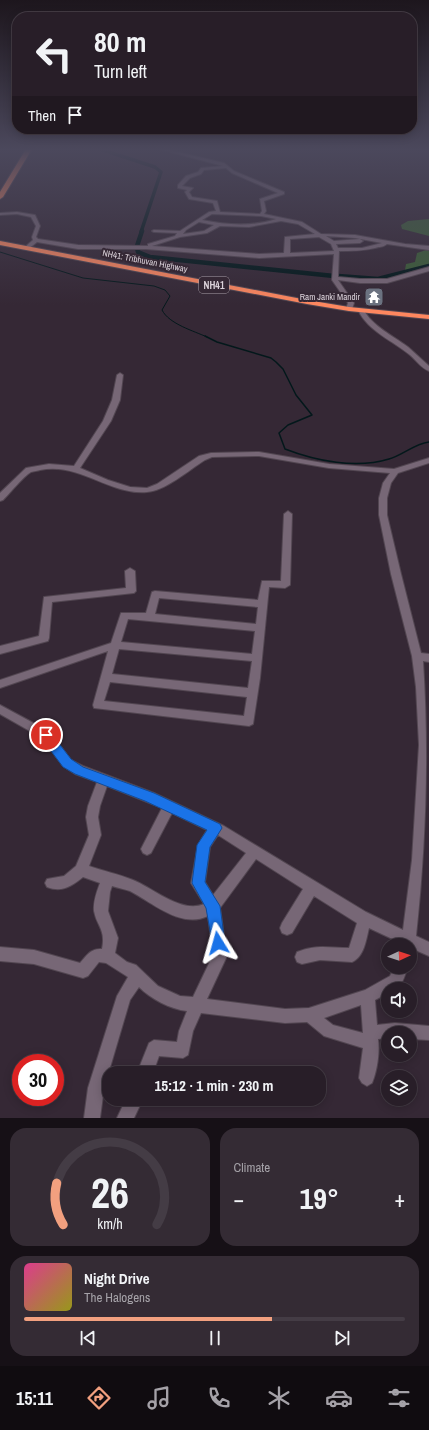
<!DOCTYPE html>
<html lang="en">
<head>
<meta charset="utf-8">
<style>
	body { margin:0; font-family:"Archivo Narrow",sans-serif; background:#342b34; color:#f1f3f6; height:100vh; display:flex; flex-direction:column; font-size:15px; white-space:nowrap }
	* { box-sizing:border-box; margin:0 }
	p { font-size:13px; color:#a5a2a8 }
	.icon { flex:none; width:22px; height:22px; fill:none; stroke:currentColor; stroke-width:2; stroke-linecap:round; stroke-linejoin:round }
	.map { position:relative; height:1118px; overflow:hidden }
	.drawer { display:flex; flex-direction:column; gap:10px; padding:10px; background:#161016; flex:1 }
	.drawer>* { flex:none }
	.top-card { position:absolute; left:12px; top:12px; width:405px; height:122px; border-radius:16px; box-shadow:0 2px 10px #0003,0 0 0 1px #443c45; background:#281e28; color:#f1f3f6; overflow:hidden }
	.needle { width:26px; rotate:87deg }
	.tools { position:absolute; left:381px; top:938px; display:grid; gap:8px }
	.tools a { display:grid; place-items:center; width:36px; height:36px; border-radius:50%; background:#281e28; box-shadow:0 2px 10px #0003,0 0 0 1px #443c45; font-size:20px }
	.speed { position:absolute; left:12px; top:1054px; display:flex; gap:8px; font-size:20px; font-weight:700; text-align:center }
	.speed>* { display:grid; place-content:center; width:52px; height:52px; border-radius:50%; background:#281e28; box-shadow:0 2px 10px #0003,0 0 0 1px #443c45; line-height:1 }
	.speed .limit { border:6px solid #d22; background:#fff; color:#111 }
	.pin { position:absolute; display:grid; place-items:center; width:34px; height:34px; color:#fff; margin:-17px; border:2px solid #fff; border-radius:50%; box-shadow:0 1px 4px #0007 }
	.me { position:absolute; width:44px; margin:-22px; rotate:352deg; stroke-linejoin:round; filter:drop-shadow(0 0 3px #0008) }
	.turn { display:flex; align-items:center; gap:14px; height:84px; padding:0 16px; font-size:18px }
	.turn .icon { width:52px; height:52px; stroke-width:2.5 }
	.turn b { display:block; font-size:28px; line-height:34px }
	.then { display:flex; align-items:center; height:38px; padding:0 16px; background:#0003; gap:8px; font-size:15px }
	.big { font-size:30px; font-weight:800; line-height:1.1 }
	.drawer .tile { flex:1; display:flex; flex-direction:column; justify-content:center; gap:6px; min-width:0; padding:0 14px; border-radius:16px; background:#342b34 }
	.drawer .dial { align-items:center; gap:0 }
	.dial svg { height:104px; overflow:visible; fill:none; stroke:#443c45; stroke-width:7; stroke-linecap:round; text-anchor:middle }
	.dial text { fill:#f1f3f6; stroke:none }
	.song { display:flex; align-items:center; gap:12px }
	.cover { width:48px; height:48px; border-radius:6px; background:linear-gradient(135deg,hsl(330 70% 55%),hsl(60 70% 35%)) }
	.played { height:4px; border-radius:2px; background:linear-gradient(90deg,#f2a07f 65%,#443c45 65%) }
	.keys { display:flex; justify-content:space-around; direction:ltr }
	.heat { display:flex; justify-content:space-between; align-items:center; font-size:22px; direction:ltr }
	.drawer .tiles { flex:1; display:grid; gap:10px; grid-template-columns:1fr 1fr }
	.tile:last-child { grid-column:span 2 }
	.trip { position:absolute; left:102px; top:1066px; width:224px; height:40px; border-radius:16px; background:#281e28; box-shadow:0 2px 10px #0003,0 0 0 1px #443c45; font-weight:800; line-height:40px; text-align:center }
	.tab-bar { display:flex; height:64px; justify-content:space-around; align-items:center; background:#100c10; color:#a5a2a8 }
	.tab-bar .icon { width:28px; height:28px }
	.tab-bar .on { color:#f2a07f }
	.tab-bar b { font-size:18px; color:#f1f3f6 }
	.map>svg:first-child { display:block }
	.forest { fill:#3c5d37 }
	.lines { fill:none; stroke-linecap:round; stroke-linejoin:round }
	.stream-far1 { stroke:#03181b; stroke-width:1 }
	.stream { stroke:#03181b; stroke-width:1.5 }
	.canal-far1 { stroke:#03181b; stroke-width:3.5 }
	.canal { stroke:#03181b; stroke-width:4.5 }
	.minor-casing { stroke:#524651; stroke-width:2 }
	.highway-casing { stroke:#524651; stroke-width:2 }
	.minor { fill:#776776; fill-rule:evenodd }
	.highway { fill:#fd875f; fill-rule:evenodd }
	.route { fill:#1a73e8; stroke:#114b97 }
	.labels { text-anchor:middle; dominant-baseline:central; stroke-width:4; stroke-linejoin:round; paint-order:stroke }
	.far-street-label { font-size:9px; fill:#dbd2da; stroke:#352835 }
	.far-poi-label { font-size:9px; fill:#dbd2da; stroke:#352835; text-anchor:end }
	.shield { fill:#352835; stroke:#a99fa8; stroke-width:1 }
	.shield-label { font-size:10px; font-weight:bold; fill:#dbd2da }
</style>
</head>
<body>
<div class="map">
<svg width="429" height="1118" viewBox="0 0 429 1118">
	<rect width="100%" height="100%" fill="#352835"/>
	<path class="forest" d="M429,219V236L402,229L401,225L408,221Z
		M429,249V267L413,271L405,270L406,264L415,262L417,253Z"/>
	<g class="lines">
		<path class="stream-far1" d="M0,252L83,278L154,286L165,290L170,296L162,310C169,324 194,331 207,337"/>
		<path class="stream" d="M205,336L217,342L271,358L276,362L283,369L296,395L312,415L288,425L279,433L285,449C316,461 356,469 389,459C403,455 414,444 429,442"/>
		<path class="canal-far1" d="M100,149L155,167L161,172L141,232"/>
		<path class="canal" d="M137,246L142,231
			M137,248L138,252L150,257L334,276
			M338,276L378,279L429,266"/>
		<g class="minor-casing">
			<path id="minor" d="M159,149H165L224,163L234,171L284,192V194L264,201L266,211L264,214L302,222L321,234L355,235L405,244L429,246V250L387,244C382,248 380,246 375,248C362,251 352,251 339,251L338,277L360,279H387L429,267V271L387,283H360L338,280L354,303L352,309L349,311L346,309L348,303L332,280L334,254L259,258L146,249H78L37,242L27,250L24,248L33,240L32,237L36,226L31,217L17,214L0,215V213L17,212L35,215L40,226L36,237L38,239L78,245L148,246V244L175,236L177,233L154,232L152,231L154,230L180,231L209,212L216,211L213,203L189,199L185,192L187,190L178,188V185L186,176L198,172L201,168L223,166ZM226,168L232,173L278,193L260,199L262,211L260,214L220,212L217,201L192,197L189,192L193,188L182,186L190,178L201,174L204,170ZM212,214L261,216L276,219C252,227 227,225 202,220ZM281,221L298,224L315,234L285,237L284,253L259,254L152,246L180,237L207,233L220,226L249,227ZM199,222L214,225L204,231L183,234L186,230ZM326,236L355,238L382,243L362,248H338L336,244L360,243L363,241L360,239L334,241ZM319,237L331,244L334,251L290,253V239Z
				M359,309H363C373,327 392,335 408,347C415,353 422,360 429,366V371C421,368 416,360 410,355C393,341 368,331 358,310Z
				M120,373L123,375L120,400L111,421L80,468L108,480L130,487L147,488L157,484L199,456L211,453L259,452L329,464L394,469L429,458V463L398,473L391,483L387,498V515L401,574L421,653L429,654V662L423,661C429,752 426,844 416,936L429,942V956L413,949L410,951V945H401V943L369,928C366,940 364,957 352,962L320,960L302,964L297,962L295,957L297,952C317,944 329,948 349,948L357,923L314,896L292,933L287,935L282,933L280,928L282,923L303,889L256,859L220,908L227,956L207,999L285,1009L309,1008L365,990L390,976L394,967H408C403,979 403,989 388,989V993L375,1000L377,1025L395,1023L429,1026V1040L410,1039V1033H388V1038L378,1039C380,1052 377,1071 372,1083L367,1086L362,1083L359,1078L363,1048L324,1036L307,1022L285,1023L201,1013L193,1031L188,1055L183,1058L159,1056L153,1073H137L149,1043L154,1040L177,1042L179,1031L187,1011C170,1009 151,999 139,987L130,1000L104,1088L100,1118H84L88,1088L117,996L128,977L106,963L99,962L88,976L83,978L34,964L0,961V947L34,950L80,963C87,955 91,948 102,949C106,929 97,927 94,911C93,902 97,891 100,883L83,877C72,886 62,893 47,887L45,883L47,879L64,876L76,866L89,835L86,817L88,806L97,782L75,774L63,766L42,738L0,714V705L50,732L71,760L83,766L154,793L224,826L366,912L403,930L412,860L419,745L416,687L412,656L391,574L379,515V498L383,483L390,473L329,468L259,456L212,457L205,460C189,470 165,491 147,492C108,495 80,462 40,470C38,471 34,471 31,472C24,476 10,493 3,500L0,501V493L26,468L49,464L74,466L103,421L112,400L117,375ZM107,786L162,808L141,849L143,853L147,855L151,853L172,813L207,830L198,845L191,883L204,904C182,914 153,888 133,880C119,874 103,871 89,866L101,835L98,817L100,806ZM218,835L246,853L213,895L205,882L210,847ZM112,886C118,888 124,889 130,891C153,903 181,929 208,916L213,955L193,997L180,996L158,986L136,965L127,962L115,953L118,938L108,911L110,892ZM361,1005L363,1033L333,1025L324,1018Z
				M288,511L292,514L290,585L285,588L269,587L260,678L253,724L249,726L94,708L93,705L108,651L0,688V680L111,643L121,613H146L152,592L155,591L258,600L262,581H281L284,514ZM159,598L258,607L256,624L155,614ZM128,619L255,631L252,654L121,642ZM119,649L252,661L248,688L112,674ZM110,682L247,697L244,716L104,701Z
				M130,568L135,571L136,591L134,593L52,602L49,638L48,641L0,654V646L39,636L44,597L126,588L125,571Z
				M126,1099H143L134,1118H117Z"/>
		</g>
		<g class="highway-casing">
			<path id="highway" d="M26,149H32L3,197L0,199V192Z
				M0,241L307,300L349,307L429,315V319L349,311L307,304L0,245Z"/>
		</g>
		<use href="#minor" class="minor"/>
		<use href="#highway" class="highway"/>
	</g>
	<linearGradient id="sky" x2="0" y2="1"><stop stop-color="#1d161d"/><stop offset="0.49" stop-color="#4b485c"/><stop offset="1" stop-color="#4b485c" stop-opacity="0"/></linearGradient>
	<rect width="429" height="305" fill="url(#sky)"/>
	<path class="route" d="M46,731L50,732L71,759L83,767L154,793L220,824L222,828L210,847L205,882L220,906L225,943L223,948L218,950L213,948L206,908L192,883L197,845L207,830L145,801L75,774L63,767L42,739L40,735L42,732Z"/>
	<defs>
		<g id="temple-square" transform="scale(1)"><rect x="-9" y="-9" width="18" height="18" rx="4" fill="#6b7280" stroke="#352835"/><path d="M0-6L5-2H3V0L6.5 2.5H4V6H1.5V3h-3V6H-4V2.5H-6.5L-3 0V-2H-5Z" fill="#fff"/></g>
	</defs>
	<g fill-rule="evenodd">
		<use href="#temple-square" x="374" y="297"/>
	</g>
	<g class="labels">
		<g class="far-street-label">
			<text transform="translate(145 261) rotate(11)">NH41: Tribhuvan Highway</text>
		</g>
		<g class="far-poi-label">
			<text x="360" y="297">Ram Janki Mandir</text>
		</g>
		<rect class="shield" x="199" y="277" width="30" height="16" rx="3"/>
		<g class="shield-label">
			<text x="214" y="285">NH41</text>
		</g>
	</g>
</svg>
<div class="tools">
<a><svg class="needle" viewBox="-14 -14 28 28"><path d="M0-13l5 13h-10z" fill="#e53935"/><path d="M0 13l5-13h-10z" fill="#a5a2a8"/></svg></a>
<a><svg class="icon" aria-label="sound" viewBox="0 0 24 24"><path d="M4 9h4l5-4v14l-5-4H4zM17 9q2 3 0 6"/></svg></a>
<a><svg class="icon" aria-label="search" viewBox="0 0 24 24"><circle cx="10" cy="10" r="6"/><path d="M15 15l6 6"/></svg></a>
<a><svg class="icon" aria-label="layers" viewBox="0 0 24 24"><path d="M12 4l9 5-9 5-9-5zM3 14l9 5 9-5"/></svg></a>
</div>
<div class="speed"><div class="limit">30</div></div>
<div class="pin" style="left:46px;top:735px;background:#d93025"><svg class="icon" aria-label="arrive" viewBox="0 0 24 24"><path d="M6 21V4h12l-3 4 3 4H6"/></svg></div>
<svg class="me" style="left:218px;top:943px" viewBox="-20 -20 40 40"><path d="M0-17L14 15 0 8-14 15z" fill="#1a73e8" stroke="#fff" stroke-width="4"/></svg>
<div class="trip">15:12 · 1 min · 230 m</div>
<div class="top-card">
<div class="turn"><svg class="icon" aria-label="left" viewBox="0 0 24 24"><path d="M17 20v-9H6M10 6l-5 5 5 5"/></svg><div><b>80 m</b>Turn left</div></div>
<div class="then">Then<svg class="icon" aria-label="arrive" viewBox="0 0 24 24"><path d="M6 21V4h12l-3 4 3 4H6"/></svg></div>
</div>
</div>
<section class="drawer">
<div class="tiles">
<div class="tile dial"><svg viewBox="0 0 100 80">
<path d="M14 69A42 42 0 1 1 86 69"/>
<path d="M14 69A42 42 0 0 1 9 37" stroke="#f2a07f"/>
<text x="50" y="56" font-size="32" font-weight="700">26</text>
<text x="50" y="72" font-size="11">km/h</text>
</svg></div>
<div class="tile"><p>Climate</p>
<div class="heat"><a>−</a><b class="big">19°</b><a>+</a></div>
</div>
<div class="tile">
<div class="song"><i class="cover"></i><div><b>Night Drive</b><p>The Halogens</p></div></div>
<div class="played"></div>
<div class="keys"><svg class="icon" aria-label="previous" viewBox="0 0 24 24"><path d="M18 5L8 12l10 7zM5 5v14"/></svg><svg class="icon" aria-label="pause" viewBox="0 0 24 24"><path d="M8 5v14M16 5v14"/></svg><svg class="icon" aria-label="next" viewBox="0 0 24 24"><path d="M6 5l10 7-10 7zM19 5v14"/></svg></div>
</div>
</div>
</section>
<nav class="tab-bar">
<b>15:11</b>
<svg class="icon on" aria-label="directions" viewBox="0 0 24 24"><path d="M12 3l9 9-9 9-9-9zM9 14v-3h6M13 9l2 2-2 2"/></svg>
<svg class="icon" aria-label="music" viewBox="0 0 24 24"><path d="M9 18V5l10-2v13"/><circle cx="6" cy="18" r="3"/><circle cx="16" cy="16" r="3"/></svg>
<svg class="icon" aria-label="phone" viewBox="0 0 24 24"><path d="M5 4h4l2 5-3 2q2 4 5 5l2-3 5 2v4C11 20 4 13 5 4z"/></svg>
<svg class="icon" aria-label="climate" viewBox="0 0 24 24"><path d="M12 3v18M4 7l16 10M4 17L20 7"/></svg>
<svg class="icon" aria-label="car" viewBox="0 0 24 24"><path d="M5 17H2v-5l4-1 3-4h7l3 4 3 1v5h-3M9 17h6M6 11h13"/><circle cx="7" cy="17" r="2"/><circle cx="17" cy="17" r="2"/></svg>
<svg class="icon" aria-label="filters" viewBox="0 0 24 24"><path d="M4 7h16M4 17h16"/><circle cx="9" cy="7" r="2"/><circle cx="15" cy="17" r="2"/></svg>
</nav>
</body>
</html>
